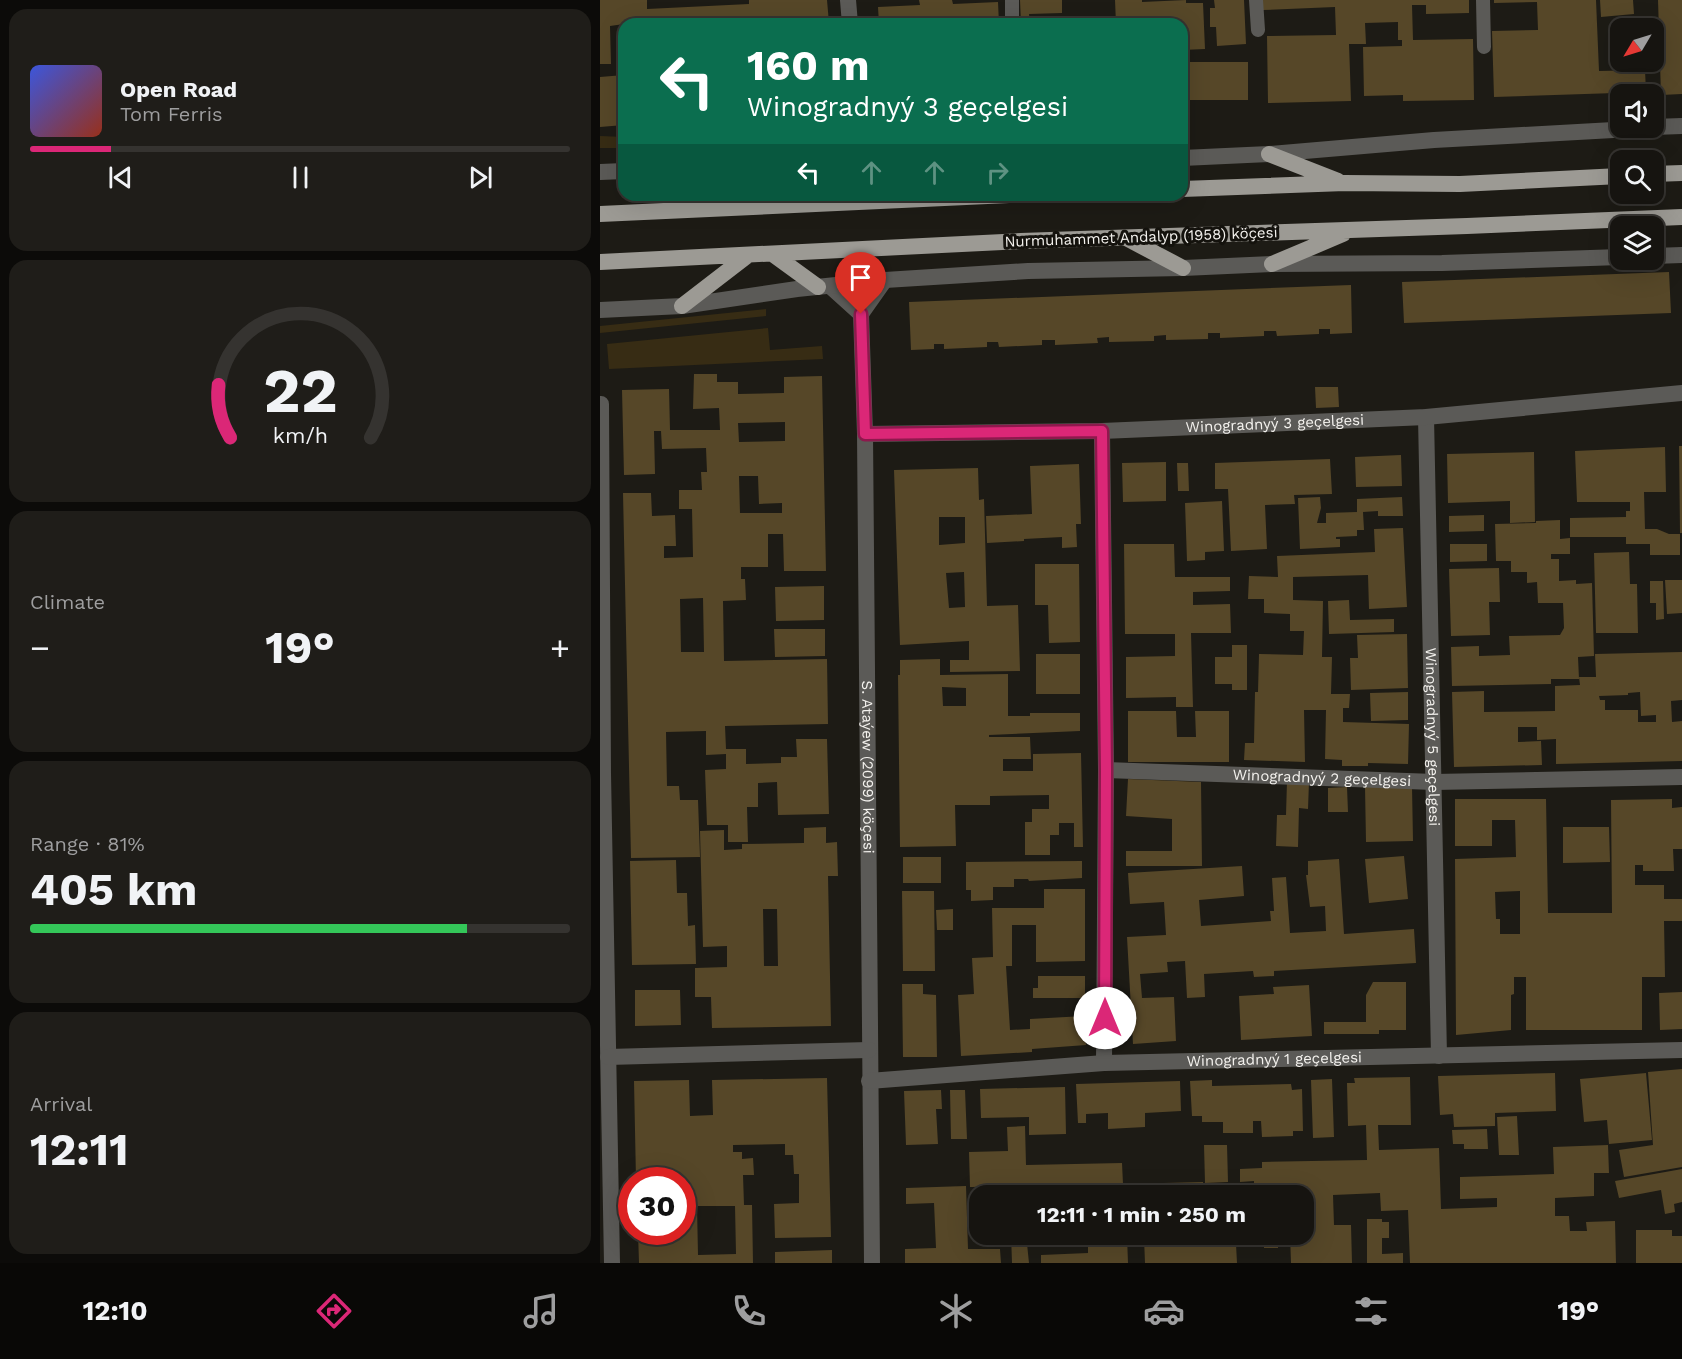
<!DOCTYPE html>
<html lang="en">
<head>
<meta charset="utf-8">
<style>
	body { margin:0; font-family:"Work Sans",sans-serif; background:#1f1d19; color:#f1f3f6; height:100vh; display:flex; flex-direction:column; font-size:22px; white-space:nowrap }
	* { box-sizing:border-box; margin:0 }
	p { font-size:20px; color:#9e9e9f }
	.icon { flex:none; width:33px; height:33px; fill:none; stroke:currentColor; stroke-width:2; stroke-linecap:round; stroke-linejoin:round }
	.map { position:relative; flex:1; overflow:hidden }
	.side { display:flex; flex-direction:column; gap:9px; padding:9px; background:#0c0b09; width:600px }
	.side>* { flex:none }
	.banner { position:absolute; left:18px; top:18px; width:570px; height:183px; border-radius:18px; box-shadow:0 6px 24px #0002,0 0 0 2px #353330; background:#0b6e4f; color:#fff; overflow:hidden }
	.needle { width:39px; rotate:232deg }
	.controls { position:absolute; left:1010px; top:18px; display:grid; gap:12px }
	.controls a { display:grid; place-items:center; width:54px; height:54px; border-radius:12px; background:#161410; box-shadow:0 6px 24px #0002,0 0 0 2px #353330; font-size:30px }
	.speed { position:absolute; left:18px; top:1167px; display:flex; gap:12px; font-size:30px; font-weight:700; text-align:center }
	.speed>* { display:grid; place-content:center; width:78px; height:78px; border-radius:50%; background:#161410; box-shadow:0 6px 24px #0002,0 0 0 2px #353330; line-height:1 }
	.speed .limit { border:9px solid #d22; background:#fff; color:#111 }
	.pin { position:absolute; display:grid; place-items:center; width:51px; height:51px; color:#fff; margin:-62px -26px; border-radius:50% 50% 50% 0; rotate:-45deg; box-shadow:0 0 6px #0007 }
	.pin .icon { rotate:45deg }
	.me { position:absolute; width:66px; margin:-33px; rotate:0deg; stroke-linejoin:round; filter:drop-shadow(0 0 4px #0008) }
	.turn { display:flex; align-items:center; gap:21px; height:126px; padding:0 30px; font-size:27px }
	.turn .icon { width:78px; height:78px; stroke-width:2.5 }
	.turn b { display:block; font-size:42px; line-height:51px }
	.lanes { display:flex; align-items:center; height:57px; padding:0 30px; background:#0003; justify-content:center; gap:30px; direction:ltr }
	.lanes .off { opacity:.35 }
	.big { font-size:45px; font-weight:700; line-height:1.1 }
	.side .widget { flex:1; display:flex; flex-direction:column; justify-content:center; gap:9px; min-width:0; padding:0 21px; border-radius:18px; background:#1f1d19 }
	.side .dial { align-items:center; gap:0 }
	.dial svg { height:156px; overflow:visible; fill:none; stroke:#353330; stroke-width:7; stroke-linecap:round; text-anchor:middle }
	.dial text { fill:#f1f3f6; stroke:none }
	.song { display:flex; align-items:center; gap:18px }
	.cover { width:72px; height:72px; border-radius:9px; background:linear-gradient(135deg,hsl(230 70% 55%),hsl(10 70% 35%)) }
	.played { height:6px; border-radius:3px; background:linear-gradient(90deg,#db2777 15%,#353330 15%) }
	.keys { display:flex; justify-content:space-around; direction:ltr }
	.heat { display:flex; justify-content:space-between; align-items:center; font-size:33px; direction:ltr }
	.charge { height:9px; border-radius:4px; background:linear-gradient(90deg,#34c759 81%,#353330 0) }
	.trip { position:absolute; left:369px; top:1185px; width:345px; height:60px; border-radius:18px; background:#161410; box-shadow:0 6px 24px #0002,0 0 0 2px #353330; font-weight:700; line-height:60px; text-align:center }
	.tabs { display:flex; height:96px; justify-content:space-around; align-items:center; background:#090806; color:#9e9e9f }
	.tabs .icon { width:42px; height:42px }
	.tabs .active { color:#db2777 }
	.tabs b { font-size:27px; color:#f1f3f6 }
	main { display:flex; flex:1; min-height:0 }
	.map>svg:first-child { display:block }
	.green { fill:#372c14 }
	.building { fill:#564728; fill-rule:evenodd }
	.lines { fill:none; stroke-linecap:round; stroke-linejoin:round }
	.service { stroke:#5b5a57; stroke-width:14 }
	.minor { stroke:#5b5a57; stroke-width:16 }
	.tertiary { stroke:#5b5a57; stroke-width:16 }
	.primary { stroke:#9c9a94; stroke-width:16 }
	.route-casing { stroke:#8e194d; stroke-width:15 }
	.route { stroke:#db2777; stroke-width:10 }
	.labels { text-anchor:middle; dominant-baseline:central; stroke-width:6; stroke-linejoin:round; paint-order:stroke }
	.street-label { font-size:15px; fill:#f4f2ee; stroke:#14120d }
</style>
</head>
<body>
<main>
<section class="side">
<div class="widget">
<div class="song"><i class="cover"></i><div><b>Open Road</b><p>Tom Ferris</p></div></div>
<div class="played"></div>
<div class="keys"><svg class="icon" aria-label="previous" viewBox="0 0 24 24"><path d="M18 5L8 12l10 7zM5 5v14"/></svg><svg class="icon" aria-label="pause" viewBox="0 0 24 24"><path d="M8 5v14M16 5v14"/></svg><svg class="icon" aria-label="next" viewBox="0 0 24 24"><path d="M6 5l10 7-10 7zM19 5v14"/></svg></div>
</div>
<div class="widget dial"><svg viewBox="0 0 100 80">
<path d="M14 69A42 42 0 1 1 86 69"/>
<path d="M14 69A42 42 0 0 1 8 42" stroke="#db2777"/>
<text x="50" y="56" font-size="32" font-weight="700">22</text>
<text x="50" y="72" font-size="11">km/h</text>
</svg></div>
<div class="widget"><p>Climate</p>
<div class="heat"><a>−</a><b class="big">19°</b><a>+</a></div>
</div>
<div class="widget"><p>Range · 81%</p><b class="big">405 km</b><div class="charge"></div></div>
<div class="widget"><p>Arrival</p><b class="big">12:11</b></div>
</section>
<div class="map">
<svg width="1082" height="1263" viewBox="0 0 1082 1263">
	<rect width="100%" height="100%" fill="#1d1b15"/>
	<path class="green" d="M0,136L24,137V148H0Z
		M166,309V316L0,333V326Z
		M168,328L170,350L222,346L223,359L9,369L7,344Z"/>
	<path class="building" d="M0,0H47V9L149,4V0H227L229,23L24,24L10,26L11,64H0Z
		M319,0H352L353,4L398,2L399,24H279L278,7L320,5Z
		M420,0H462V13L429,14L430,23L421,24Z
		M515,0H542V2L586,0V3H603L605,49L582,50V24H516Z
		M614,0H644L646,44L617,46L616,27H610V8H615Z
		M663,0H869V13L826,14V5H812L813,40L873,39L874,100L803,101V95L764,96L763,47L802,46V40H798V22L765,23L766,44H749L751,101L668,103L667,36L736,35L735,7L663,10Z
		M894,0H996L999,71L1045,70L1046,92L894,97L892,31L938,30L937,2L894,3Z
		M1000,0H1033L1034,14L1001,17Z
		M1058,0H1082V94L1061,95Z
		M582,62H648V100H582Z
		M24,75V125L0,127V77Z
		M1069,272L1071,313L804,323L802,282Z
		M751,285L752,333L730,334V329H719V334L677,336L676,331H664V336L620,338V333H608V339L566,340V335L554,336V341L509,342V337L497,338L498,343L455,345V340H442V345L399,347L398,342H387V347L344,349V344H334V349L311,350L309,302Z
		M94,374H117V382H138V394L184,393V377L222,376L226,571H184L183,534H168V567H141V579H145L146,600L123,601L124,661L227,659L228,724L125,726L126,749H146V764L181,763V757H197L196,739H227L229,814L178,815L177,782L158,783V807H147L148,842H128V825H107L105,770L126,769V754L106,755V731L66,732L67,786H79L80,800H98L100,857L31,858L23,493H51L52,516L75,515L76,546H64V558L93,557L92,509H79V490H102L101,472H107L106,448L62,449L61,431H54L55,474L24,475L22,390L69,389L70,430H120L119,408L93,409ZM185,422V441L139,442L138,423ZM139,476H158L159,504L182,503V513H140ZM103,598L104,652H81L80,599Z
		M715,387H738L739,407L716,408Z
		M1079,446H1082V533H1080Z
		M1065,447L1066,492H1044L1045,529H1057L1069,534H1080V555H1050V544H1026V537H970V518L1026,517V511H1030V502H977L975,451Z
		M934,452L935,522L910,523V501L848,503L847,454Z
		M801,455L802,486L756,487L755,457Z
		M730,459L732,494L694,495L695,504L665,505L667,549L631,551L628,489H615V463Z
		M566,462V501L523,502L522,463Z
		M577,463H588L589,491H578Z
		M479,464L481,524H476L477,547L462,548V537L424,539V541L387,543L386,516L432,514L430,466Z
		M378,468L379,500L384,499L387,606L418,605L420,671L350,672V660H369V641L300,645L294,470ZM339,517H365V543L339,545ZM364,572L365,607L349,608L346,573Z
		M720,497L721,508L717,523H726V513L757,512V499L802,497L803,516H778V511L763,512L764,530H757V536L736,537V539H740V547L700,549L698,498Z
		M622,501L624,551L605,552V560L587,561L585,503Z
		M884,515V531L849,532V516Z
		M960,520V539L970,538V554H951V559H959V581L976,580V584L992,583L994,656L978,657L979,679H951V684L852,686L851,647L879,646V656L910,655L909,636L960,635L964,628L963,603H938L937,582L927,583V572H911V561H896L895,524L936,523V521Z
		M803,528L807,607L769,609L768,575L693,577V600L723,601L722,657H732L731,694H750L749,708H743V722L809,724L808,764L768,763V766H742V760L725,759L726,710H704L705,762L644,760L645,743H654L655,692H658L659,654L703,655L704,631H690V614L664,613V599H648L649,576L678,577L677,556L775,552L774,529Z
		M524,544H574L575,577H630V591L593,592V605L630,604L631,633H591L593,707H576V697L526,698V657L575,656V634H525Z
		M850,544H887V561L850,562Z
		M1029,552L1030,584H1037L1038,633H996L994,553Z
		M435,564H479L480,642L449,643L448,605H435Z
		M899,568L900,602H889L890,635L851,636L849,569Z
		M1065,580H1082V613L1067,614Z
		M1050,581H1063L1064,619L1056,620V603H1050Z
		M224,586V620L176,621L175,587Z
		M749,600L750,620L794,619V632L729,634L728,601Z
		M174,629H225V656L175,657Z
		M807,634L808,688L751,690L750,658H758L757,635Z
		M632,645H647V690H632V684H615V657H632Z
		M1082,652V700L1071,701L1072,722L1082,721V761L956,764V739L937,740V727H918V742L941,741L942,765L854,767L852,692L884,691V712L955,711V686L980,685L979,677H996L995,654ZM1040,692L1041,716L1056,715V722H1038V710H1005V700H1000L999,696L1028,695V693Z
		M436,654H480V694H436Z
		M340,659V675L408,674V716H430V713H480V731L389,735V737H430L431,759H403V771H433V754L481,753L483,847H474V823H459V835H450V855H425V822H432V809H449V795L390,796V805H355L356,846L300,847L298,675H300V660ZM342,687L366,688V706H343Z
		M808,692V720L771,721L770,693Z
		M528,711H576L577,737H596L595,711H629V762H528Z
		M528,779L601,782L602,866H526V851H572V819L526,816Z
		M687,781L709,782L708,809L699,808L698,847L676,846L677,815H686Z
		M812,786L813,841L766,842L765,787Z
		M747,787L748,812H728V788Z
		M855,799H946L948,913H1012L1011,800L1072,799V808L1082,807V849H1073L1074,871H1043V865H1035V885H1064V899H1082V921H1064L1065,977H1042V1030H926V977H914V994L911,995V1030L856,1035L855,859L916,857L915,820H892V846H855ZM920,891V934H900V919H896L895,892Z
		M226,827V843L237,842L238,876H228L231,1026L112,1028L111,997H95V968L127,967V946L103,947L100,831L124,830V850L142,849V844L204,843V828ZM163,909H177L178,966H164Z
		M963,827H1009L1010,862L963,863Z
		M804,856L808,899L769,903L765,859Z
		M303,857H341V883H303Z
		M739,859L744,934L814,929L816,963L674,971V976L654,977L653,971L604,974L605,997L587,998L585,961L567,962L568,972L540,974L542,998L574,997L576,1041L533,1044L527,937L566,935L564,902L530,904L528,873L642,866L644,896L599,900L601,926L671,921L670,911H674L672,878L686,877L690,933L726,931L725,906L710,907L706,875H708V861Z
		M76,860L77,893H87L88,926L95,925L96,964L32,965L30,861Z
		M482,861V878L429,881L428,879H414V887H393V900L371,901V890H366V862Z
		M444,889H485V961L436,962V925H412V966H406L410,1030L430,1029V1019L484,1016L486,1045L432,1049V1052L361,1056L358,995L374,994L372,958L393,957L392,908H444Z
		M302,891H334L335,971H303Z
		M353,909V930H337L336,910Z
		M438,976H485V998H433V988H438Z
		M773,982H806V1030H779V1034H724V1022H766V995Z
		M302,984H323V994L336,995L337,1057H303Z
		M709,985L712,1036L641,1040L639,996L674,994L673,987Z
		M35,990H80L81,1025L35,1026Z
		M1082,992V1029L1060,1030L1059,993Z
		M1082,1069V1167L1024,1177L1019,1150L1053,1145L1048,1072Z
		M955,1073L956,1111L895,1113V1126L854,1127L853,1114L840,1115L838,1076Z
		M1046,1073L1052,1140L1009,1144L1007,1120L984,1122L980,1079Z
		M810,1077L811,1125H778L779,1150L839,1148L841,1209L897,1207V1198L860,1199V1177L954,1174L953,1147L1008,1145L1009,1173H994V1196L955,1198V1216H969L970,1231H987L986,1222L1015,1221L1016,1263H810L808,1210L781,1211L780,1193L733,1195L734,1225H751L752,1263H691L690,1234H704V1196H654V1181L640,1182V1169L662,1168V1162L767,1160L766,1125L748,1126L747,1083H755L754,1078Z
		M227,1078L231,1237L175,1238L174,1204L199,1203V1174H194L193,1155H185V1144L133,1145V1152H142V1159L153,1158L154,1175H143L144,1205H152L153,1263H39L38,1232H82V1180H36L34,1081L89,1080L90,1116L113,1115L112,1080ZM97,1206H135L136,1254L98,1255Z
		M732,1079L734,1137L713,1138L711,1080Z
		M612,1080V1086L691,1084L692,1090L702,1089L703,1131H693V1136L662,1137L661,1121H653V1133H623V1122H602V1116H592L590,1081Z
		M580,1081L581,1111L545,1113V1127L508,1129V1113L486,1114V1123H478L476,1084Z
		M465,1087L466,1134L429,1135V1117L381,1118L380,1089Z
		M341,1090L342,1109H336L338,1144L306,1145L304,1091Z
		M350,1090H365L367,1139H351Z
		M917,1116L919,1155H899L897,1117Z
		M425,1126L426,1165L522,1163L523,1184L603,1182L604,1196H449L448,1186L370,1187L369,1152L408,1151L407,1127Z
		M887,1129L888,1149H864V1144H853L852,1130Z
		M604,1145H627L628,1182L605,1183Z
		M1082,1169V1202L1074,1204L1075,1212L1065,1214L1061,1190L1019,1198L1015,1181Z
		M366,1186L368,1249H400L401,1263H305V1249L336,1248L334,1203L306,1204V1188Z
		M767,1219H782V1222H789V1238H782V1254L803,1253V1263H767Z
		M1036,1230H1072V1236H1082V1263H1036Z
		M411,1234H426L429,1263H412Z
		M564,1234H582V1237H585V1234H605V1245L636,1244L637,1263H545L544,1238L564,1237Z
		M664,1234H678V1248H664Z
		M527,1236L528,1263H441V1255L488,1253V1237Z
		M232,1250V1263H175V1252Z"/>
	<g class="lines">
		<path class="service" d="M412,0V24
			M656,0L658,30
			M883,0L884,47"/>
		<g class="minor">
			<path d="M248,0L250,24"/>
			<path id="s1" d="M230,286L261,314L265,434L272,1263"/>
			<path d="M261,314L285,280"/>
			<path d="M1,404L3,773L12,1263"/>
			<path id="s2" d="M826,417L839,1056"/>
			<path d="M502,431L506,770L504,1063"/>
			<path id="s3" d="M265,434L502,431L826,417L1082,393"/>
			<path id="s4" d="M506,770L834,782L1082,777"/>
			<path d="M8,1057L269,1050"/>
			<path id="s5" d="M269,1081L504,1063L1082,1050"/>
		</g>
		<path class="tertiary" d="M1053,127L1082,126
			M582,158L669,154L834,140L1049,128
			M0,172L24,171
			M1053,256L1082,255
			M0,310L82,306L197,289L285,280L428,271L583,268L672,264L842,263L1020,257"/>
		<path class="primary" d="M669,154L738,181
			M1053,174L1082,173
			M582,189L745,183L860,184L1020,176
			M0,214L409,195
			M528,239L583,268
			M174,255L218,287
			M0,262L421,241L867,226L1082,217
			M672,264L743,234
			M82,306L147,256"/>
	</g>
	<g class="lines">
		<g class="route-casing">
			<path id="route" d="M261,314L265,434L502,431L506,770L505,1018"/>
		</g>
		<use href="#route" class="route"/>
	</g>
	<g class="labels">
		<g class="street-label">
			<text transform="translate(541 237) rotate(-2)">Nurmuhammet Andalyp (1958) köçesi</text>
			<text stroke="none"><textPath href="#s3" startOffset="410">Winogradnyý 3 geçelgesi</textPath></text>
			<text stroke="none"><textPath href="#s2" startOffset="320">Winogradnyý 5 geçelgesi</textPath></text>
			<text stroke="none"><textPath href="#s1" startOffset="495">S. Ataýew (2099) köçesi</textPath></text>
			<text stroke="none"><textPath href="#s4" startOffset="216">Winogradnyý 2 geçelgesi</textPath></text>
			<text stroke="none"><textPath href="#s5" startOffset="406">Winogradnyý 1 geçelgesi</textPath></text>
		</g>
	</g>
</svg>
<div class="controls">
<a><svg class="needle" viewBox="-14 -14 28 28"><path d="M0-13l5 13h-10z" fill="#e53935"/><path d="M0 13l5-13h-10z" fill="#9e9e9f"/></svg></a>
<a><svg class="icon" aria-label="sound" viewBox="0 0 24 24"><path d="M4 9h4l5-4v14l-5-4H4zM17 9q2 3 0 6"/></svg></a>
<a><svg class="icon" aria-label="search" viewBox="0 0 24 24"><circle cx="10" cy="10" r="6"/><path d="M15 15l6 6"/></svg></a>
<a><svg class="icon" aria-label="layers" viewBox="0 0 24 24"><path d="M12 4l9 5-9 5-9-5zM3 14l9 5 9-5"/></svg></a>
</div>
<div class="speed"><div class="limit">30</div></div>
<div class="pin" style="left:261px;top:314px;background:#d93025"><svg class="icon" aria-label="arrive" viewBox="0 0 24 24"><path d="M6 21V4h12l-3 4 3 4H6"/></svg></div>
<svg class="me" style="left:505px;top:1018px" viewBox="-20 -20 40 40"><circle r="19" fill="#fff"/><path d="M0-13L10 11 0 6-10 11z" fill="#db2777"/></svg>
<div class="trip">12:11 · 1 min · 250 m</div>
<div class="banner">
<div class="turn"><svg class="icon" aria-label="left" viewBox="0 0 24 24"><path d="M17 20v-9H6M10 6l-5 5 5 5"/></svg><div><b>160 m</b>Winogradnyý 3 geçelgesi</div></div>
<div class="lanes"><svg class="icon" aria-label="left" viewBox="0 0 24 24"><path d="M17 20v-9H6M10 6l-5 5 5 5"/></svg><svg class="icon off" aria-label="ahead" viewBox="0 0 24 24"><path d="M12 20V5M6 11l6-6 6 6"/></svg><svg class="icon off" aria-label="ahead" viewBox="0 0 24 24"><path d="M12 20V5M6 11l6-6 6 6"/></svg><svg class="icon off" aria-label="right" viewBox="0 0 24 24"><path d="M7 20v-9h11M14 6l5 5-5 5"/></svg></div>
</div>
</div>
</main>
<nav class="tabs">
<b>12:10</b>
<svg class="icon active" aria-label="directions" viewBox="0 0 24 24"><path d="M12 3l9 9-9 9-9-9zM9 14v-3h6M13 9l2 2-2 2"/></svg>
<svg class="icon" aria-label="music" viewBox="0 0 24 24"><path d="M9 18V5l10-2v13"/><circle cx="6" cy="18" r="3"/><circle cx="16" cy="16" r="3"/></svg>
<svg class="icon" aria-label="phone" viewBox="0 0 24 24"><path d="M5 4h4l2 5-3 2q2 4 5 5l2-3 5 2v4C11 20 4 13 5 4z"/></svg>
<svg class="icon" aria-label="climate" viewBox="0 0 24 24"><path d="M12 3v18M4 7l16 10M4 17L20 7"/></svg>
<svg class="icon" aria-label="car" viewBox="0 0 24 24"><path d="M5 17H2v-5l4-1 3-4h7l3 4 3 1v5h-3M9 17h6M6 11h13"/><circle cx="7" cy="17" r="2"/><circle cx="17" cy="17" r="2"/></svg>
<svg class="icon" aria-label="filters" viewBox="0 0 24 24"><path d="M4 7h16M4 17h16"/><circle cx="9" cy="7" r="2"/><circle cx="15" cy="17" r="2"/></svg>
<b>19°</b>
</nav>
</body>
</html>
